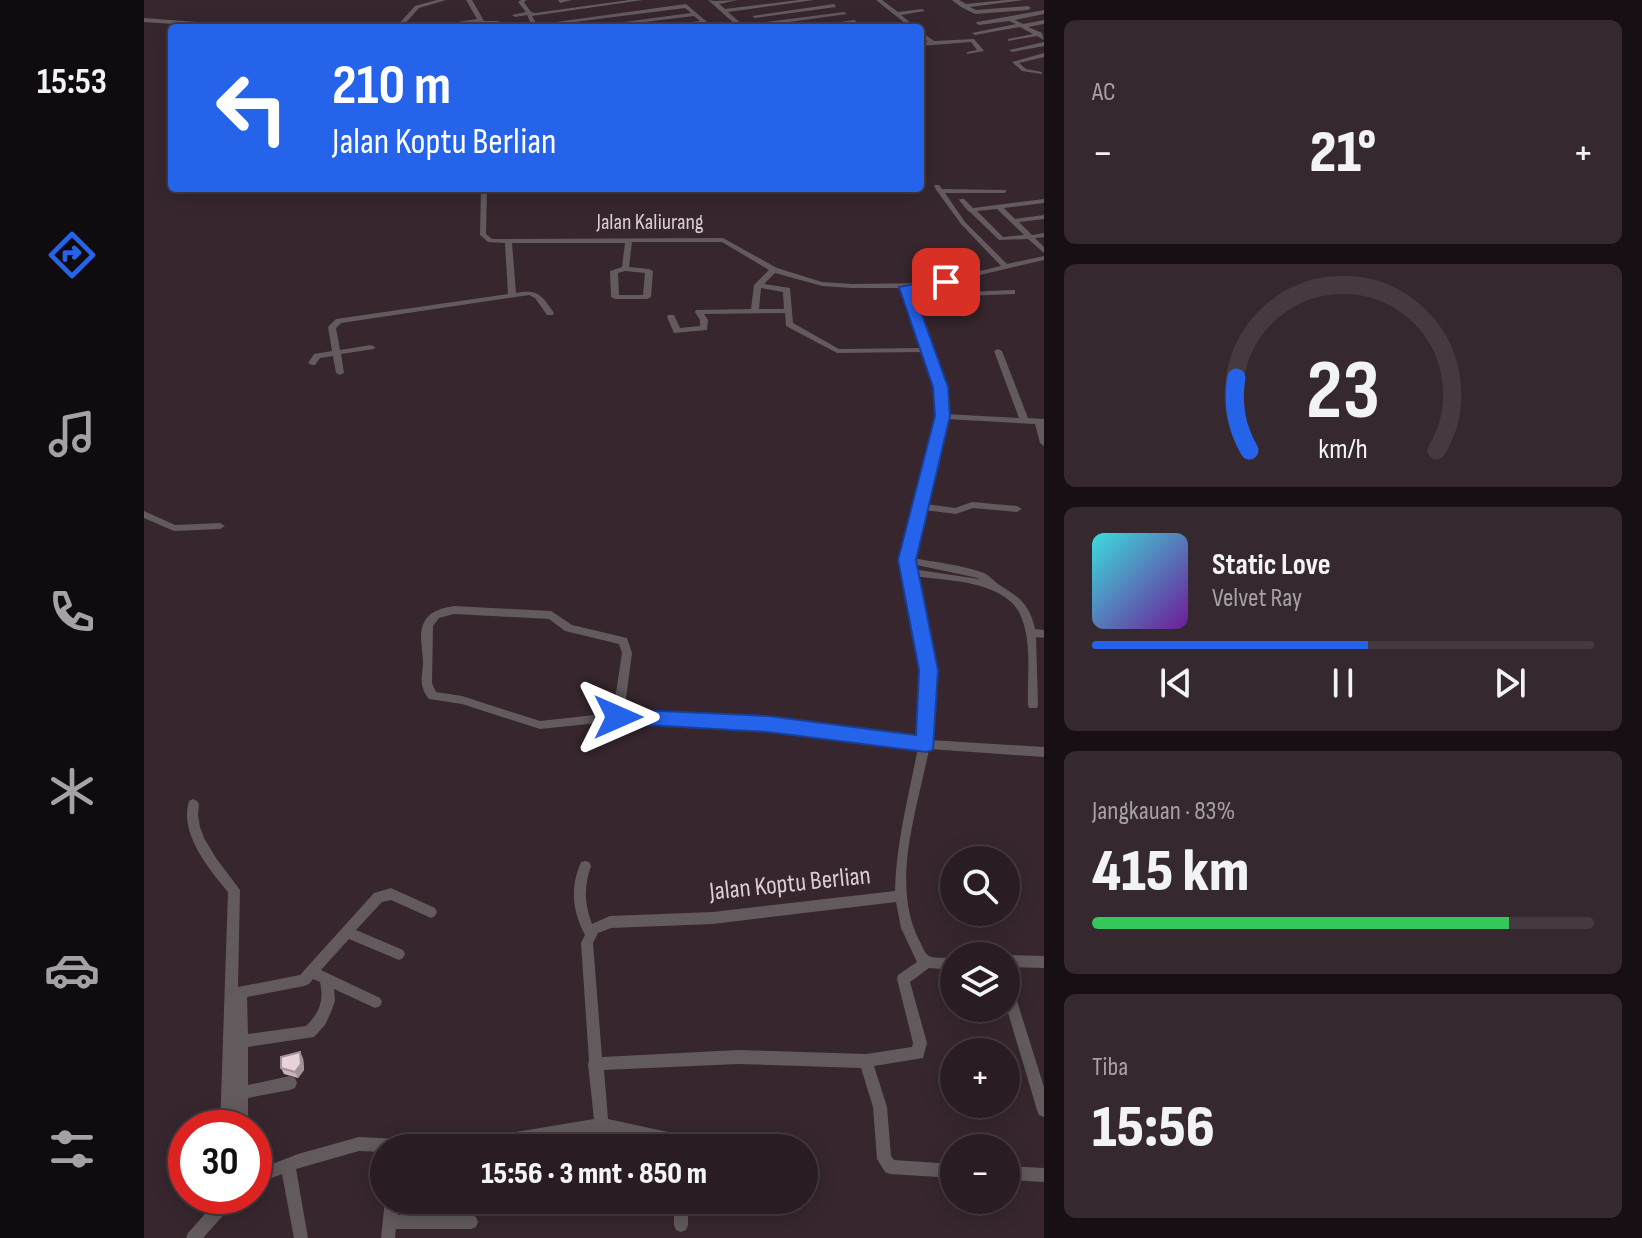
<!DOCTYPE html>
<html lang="id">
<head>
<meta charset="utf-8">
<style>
	body { margin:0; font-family:"Sofia Sans Condensed",sans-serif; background:#35292f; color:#f1f3f6; height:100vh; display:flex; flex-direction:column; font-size:30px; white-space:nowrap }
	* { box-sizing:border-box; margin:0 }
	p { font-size:26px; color:#a5a1a5 }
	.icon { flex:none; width:44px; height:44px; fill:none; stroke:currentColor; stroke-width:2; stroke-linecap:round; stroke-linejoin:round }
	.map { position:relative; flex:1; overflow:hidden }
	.panel { display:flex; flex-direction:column; gap:20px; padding:20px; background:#170f13; width:598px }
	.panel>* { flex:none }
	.top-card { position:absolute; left:24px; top:24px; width:756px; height:168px; border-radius:8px; box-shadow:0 4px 20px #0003,0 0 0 2px #453a40; background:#2563eb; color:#fff; overflow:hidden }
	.buttons { position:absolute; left:796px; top:846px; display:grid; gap:16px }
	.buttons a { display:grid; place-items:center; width:80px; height:80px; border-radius:50%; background:#291c22; box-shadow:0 4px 20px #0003,0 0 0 2px #453a40; font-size:40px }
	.speed { position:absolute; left:24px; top:1110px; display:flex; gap:16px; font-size:40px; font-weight:700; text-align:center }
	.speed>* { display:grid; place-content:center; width:104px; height:104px; border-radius:50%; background:#291c22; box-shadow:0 4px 20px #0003,0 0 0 2px #453a40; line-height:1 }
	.speed .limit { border:12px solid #d22; background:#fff; color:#111 }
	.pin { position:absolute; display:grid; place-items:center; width:68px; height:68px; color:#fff; margin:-34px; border-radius:16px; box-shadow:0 4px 12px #0006 }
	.me { position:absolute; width:88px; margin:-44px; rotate:90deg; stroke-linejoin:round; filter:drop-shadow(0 0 6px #0008) }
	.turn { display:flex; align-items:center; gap:28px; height:168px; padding:0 32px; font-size:36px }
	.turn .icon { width:104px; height:104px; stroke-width:2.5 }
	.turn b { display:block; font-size:56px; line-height:68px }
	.big { font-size:60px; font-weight:800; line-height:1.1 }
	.panel .card { flex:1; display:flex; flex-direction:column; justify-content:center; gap:12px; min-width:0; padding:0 28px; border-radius:12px; background:#35292f }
	.panel .dial { align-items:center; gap:0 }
	.dial svg { height:208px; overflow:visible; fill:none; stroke:#453a40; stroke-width:7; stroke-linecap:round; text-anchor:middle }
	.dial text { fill:#f1f3f6; stroke:none }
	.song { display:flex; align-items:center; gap:24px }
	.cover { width:96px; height:96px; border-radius:12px; background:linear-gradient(135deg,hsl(180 70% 55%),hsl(280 70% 35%)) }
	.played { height:8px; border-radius:4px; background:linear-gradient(90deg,#2563eb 55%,#453a40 55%) }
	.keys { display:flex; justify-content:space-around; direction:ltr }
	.heat { display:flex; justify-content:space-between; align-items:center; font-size:44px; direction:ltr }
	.charge { height:12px; border-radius:6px; background:linear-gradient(90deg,#34c759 83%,#453a40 0) }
	.trip { position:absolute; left:226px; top:1134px; width:448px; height:80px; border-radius:40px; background:#291c22; box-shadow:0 4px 20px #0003,0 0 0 2px #453a40; font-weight:800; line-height:80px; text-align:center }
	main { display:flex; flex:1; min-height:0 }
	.tab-bar { display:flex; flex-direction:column; width:144px; justify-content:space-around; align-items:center; background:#100b0e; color:#a5a1a5 }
	.tab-bar .icon { width:56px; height:56px }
	.tab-bar .on { color:#2563eb }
	.tab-bar b { font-size:36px; color:#f1f3f6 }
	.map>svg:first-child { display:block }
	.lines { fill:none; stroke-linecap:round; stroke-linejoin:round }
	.minor { fill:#625a5d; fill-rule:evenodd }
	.wall { fill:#c8b5bc }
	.shaded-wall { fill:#a39399 }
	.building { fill:#e9d2db; stroke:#a39399; stroke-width:2 }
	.route { fill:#2563eb; stroke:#184099; stroke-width:2 }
	.labels { text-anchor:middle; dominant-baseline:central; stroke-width:8; stroke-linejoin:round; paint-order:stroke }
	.far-street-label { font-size:22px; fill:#daced3; stroke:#37262e }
	.street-label { font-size:26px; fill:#daced3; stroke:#37262e }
</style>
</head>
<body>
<main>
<nav class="tab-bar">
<b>15:53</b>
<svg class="icon on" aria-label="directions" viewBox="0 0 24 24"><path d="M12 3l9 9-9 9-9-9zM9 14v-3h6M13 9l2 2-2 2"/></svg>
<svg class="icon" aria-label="music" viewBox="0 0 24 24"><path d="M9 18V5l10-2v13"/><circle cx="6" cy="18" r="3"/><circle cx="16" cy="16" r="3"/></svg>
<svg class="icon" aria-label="phone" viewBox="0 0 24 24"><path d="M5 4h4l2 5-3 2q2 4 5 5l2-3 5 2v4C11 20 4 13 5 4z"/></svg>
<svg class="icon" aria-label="climate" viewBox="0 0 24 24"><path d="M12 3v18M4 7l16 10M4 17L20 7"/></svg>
<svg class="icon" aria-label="car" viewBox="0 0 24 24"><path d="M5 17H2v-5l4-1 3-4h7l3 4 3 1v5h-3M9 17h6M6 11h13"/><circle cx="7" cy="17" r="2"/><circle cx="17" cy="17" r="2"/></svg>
<svg class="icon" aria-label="filters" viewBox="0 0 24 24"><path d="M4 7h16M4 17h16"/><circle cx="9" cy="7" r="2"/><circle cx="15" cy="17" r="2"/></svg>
</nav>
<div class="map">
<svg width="900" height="1238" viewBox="0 0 900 1238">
	<rect width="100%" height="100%" fill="#37262e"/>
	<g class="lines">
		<path class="minor" d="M293,0H302L275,8L257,28H251L271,6Z
			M322,0H328L340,21H355L360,28H354L351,24H342L344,28H338L335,22L289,28H274L333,19Z
			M377,0H383L380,2L387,12L391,13L485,0H499L388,16L395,28H389L383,15L371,17L368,15L382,12L374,2Z
			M414,0H428L416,3Z
			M564,0L571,1L594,0L575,4L581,9L655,0H670L584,12L599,25L700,12L703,14L602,28H583L593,26Z
			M732,0H738L754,12L778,9L781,11L757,15L773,28H767Z
			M808,0H815L822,4L862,0H880L826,7L832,10L884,6L887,8L884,10L831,14L817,7Z
			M542,4L570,28H564L559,24L521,28H504L556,21L550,16L451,28H435L547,13L541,8L415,24L412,22Z
			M690,4L692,7L611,18L608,16Z
			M900,10V14L871,20L879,24L900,20V24L884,27L898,33L900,40L893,36L864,41V39L889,34L876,27L831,35L828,33L872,24L865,21L835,25L832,23L833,22Z
			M0,18L107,26L110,28H86L0,22Z
			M710,20L713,22L712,23L673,28H657Z
			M776,31L790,41L830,39L840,51L823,54V52L833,50L827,42L776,46V42H784L776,36Z
			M900,42V46L868,52L865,50Z
			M900,53V57L875,63L882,69L898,72V74L878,71L868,62Z
			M791,185H795L798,189L862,190V192L860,193H801L821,222L863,264L900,256V260L785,287H765C778,330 799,369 802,414L875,418L850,351L854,349L858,351L884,418L900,419V446L896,443L891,424L802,419L798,450L782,504L811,508L828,502L873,506L878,509L873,512L829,508L812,514L780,510L769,555V558C790,562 817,565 837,572C845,574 850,582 857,586C877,598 886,606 891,629L900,630V638L892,637L894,705L893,708H885L884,705C883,678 888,645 878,619C865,580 803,581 769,576L790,676L791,692L786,740L900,747V757L785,749C774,808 746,882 775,940C778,945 780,953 785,956C791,959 803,957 810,958V970L785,968L766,982L783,1043L779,1058L730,1066L743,1107L747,1156L750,1160L810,1164V1178L746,1174L741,1172L733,1159L729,1107L717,1068L594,1064L460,1070L464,1119L524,1132C531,1135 538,1141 541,1148H523L520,1145L457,1132L361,1148H311L313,1143L318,1141L450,1119L444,1064L445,1061L437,943L441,935C428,910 426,888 437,862L441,861L445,862L447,866C440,886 440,904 448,924L466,916L569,912L751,891C752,842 765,796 774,747L716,737L562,723L474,721L396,729L318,704L285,699C282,695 280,693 279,688C276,680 279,671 279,663C279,649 273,632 282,619C288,610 300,608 310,606L407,611L428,625L483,638L488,653L480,713C579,715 678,722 775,738C780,712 782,685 777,659C771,629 759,599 759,568C758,544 767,519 775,496C794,441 800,409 780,352L693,353L642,326L641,313L560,314L564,320L563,330L530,333L523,317L524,315H530L536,328L556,326V320L551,312L552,310L607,309L610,285L625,270L578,242H488L485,267L505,269L509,271L507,297L503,299H471L467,297L466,271L478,267L481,243H368L372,293C395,289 397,295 410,313L409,315H403L391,298L385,295L197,323L192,328L196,350L227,345L231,347L230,349L197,354L200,373L196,375L192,373L189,356L176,358L171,365H168L164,363L170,354L188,351L184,327L192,319L364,294L361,243L344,242L336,235L337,188H343L342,234L348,239L579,238L633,268L678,282L708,284L785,283L857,266L817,224L793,191L790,186ZM481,271L501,273L499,295H475L474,273ZM631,273L678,286L708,288H757L779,348L695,349L649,323L646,288L620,284ZM617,288L639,292L640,309H615ZM768,564L834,578L835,579L768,569ZM310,614L405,619L421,631L475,644L478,653L469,713L396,721L318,696L292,692L288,683L289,626L295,618ZM752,902L757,928L773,962L754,975L753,979L769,1043L768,1047L722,1054L594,1050L458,1057L449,943L454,933L467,928L569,924Z
			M816,199H820L829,208L900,199V203L860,208L871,219L900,215V219L875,222L888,235L900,233V237L891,238L900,247V253L884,239L855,240L826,212L824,211L815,200ZM853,209L880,235L859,237L833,211Z
			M868,290H871V294L822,296L818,294L822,292Z
			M0,511L31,525L76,523L81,526L76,529L30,531L0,518Z
			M49,799L53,801L55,804L54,815L56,827L60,838L72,858L96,890L94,987L156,975L230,893L247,888L291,908L293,912L291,916L287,918L247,900L238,902L212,930L259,950L261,954L259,958L255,960L205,939L177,970L236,998L238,1002L236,1006L231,1008L190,989L191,1001L187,1012L181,1025L170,1037L104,1047V1085L146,1076L151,1078L153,1083L151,1088L146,1090L104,1098V1128H76L84,892C64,868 35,833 45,801ZM169,979L176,982C180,1001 176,1012 162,1026L104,1034L103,997L160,986L165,984Z
			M862,955L900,956V968L862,967V956H859Z
			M862,979L867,981L868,985L900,1087V1117L895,1115L893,1110L862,1006Z
			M215,1137L296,1141L301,1143L303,1148H240V1152L215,1151L152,1169L164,1238H150L138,1174L110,1185V1171L154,1154Z
			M862,1166L900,1168V1182L862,1180Z
			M77,1196H94L92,1201L59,1238H42L44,1233Z
			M241,1200H255L254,1215H327L332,1217L334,1222L332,1227L327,1229H252L251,1238H237Z
			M530,1200H544V1225L542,1230L537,1232L532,1230L530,1225Z"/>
	</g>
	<path class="wall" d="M159,1058L160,1070L154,1078L140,1074L137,1068Z"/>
	<path class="shaded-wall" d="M156,1052L159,1058L160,1070L154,1078L151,1072Z"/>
	<path class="building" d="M156,1052L157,1064L151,1072L137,1068V1057Z"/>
	<path class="route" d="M802,278L807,279V285L769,290L804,387L806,416L772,560L794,670L789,750L782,752L624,732L467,723L464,717L474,709L624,716L772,735L775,670L754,560L791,416L789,387L755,287Z"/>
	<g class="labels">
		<g class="far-street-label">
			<text x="506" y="222">Jalan Kaliurang</text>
		</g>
		<g class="street-label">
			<text transform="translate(646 884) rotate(-6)">Jalan Koptu Berlian</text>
		</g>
	</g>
</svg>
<div class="buttons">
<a><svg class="icon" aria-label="search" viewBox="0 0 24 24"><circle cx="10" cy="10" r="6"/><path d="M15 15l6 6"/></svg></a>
<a><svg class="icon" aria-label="layers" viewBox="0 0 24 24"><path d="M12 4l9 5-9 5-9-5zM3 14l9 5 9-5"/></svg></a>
<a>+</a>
<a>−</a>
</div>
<div class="speed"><div class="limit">30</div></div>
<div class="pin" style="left:802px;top:282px;background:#d93025"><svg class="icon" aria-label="arrive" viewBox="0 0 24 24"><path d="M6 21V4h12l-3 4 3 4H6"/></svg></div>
<svg class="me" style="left:474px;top:717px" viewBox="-20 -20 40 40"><path d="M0-17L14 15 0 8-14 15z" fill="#2563eb" stroke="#fff" stroke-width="4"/></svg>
<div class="trip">15:56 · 3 mnt · 850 m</div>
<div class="top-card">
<div class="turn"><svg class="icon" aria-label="left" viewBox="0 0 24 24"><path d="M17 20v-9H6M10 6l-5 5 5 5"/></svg><div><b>210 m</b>Jalan Koptu Berlian</div></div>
</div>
</div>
<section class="panel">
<div class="card"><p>AC</p>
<div class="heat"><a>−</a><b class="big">21°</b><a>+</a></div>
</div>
<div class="card dial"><svg viewBox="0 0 100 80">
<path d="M14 69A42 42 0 1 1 86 69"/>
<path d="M14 69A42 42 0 0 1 9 41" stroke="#2563eb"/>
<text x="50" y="56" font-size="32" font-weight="700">23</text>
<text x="50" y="72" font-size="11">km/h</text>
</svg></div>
<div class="card">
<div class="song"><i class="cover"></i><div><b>Static Love</b><p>Velvet Ray</p></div></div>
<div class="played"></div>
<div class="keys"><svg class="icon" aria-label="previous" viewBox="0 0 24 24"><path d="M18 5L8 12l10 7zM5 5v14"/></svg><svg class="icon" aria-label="pause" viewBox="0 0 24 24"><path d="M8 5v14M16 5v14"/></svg><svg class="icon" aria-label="next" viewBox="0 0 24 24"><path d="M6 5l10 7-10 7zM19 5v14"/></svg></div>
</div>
<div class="card"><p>Jangkauan · 83%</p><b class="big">415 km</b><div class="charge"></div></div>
<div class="card"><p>Tiba</p><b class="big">15:56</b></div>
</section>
</main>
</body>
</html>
